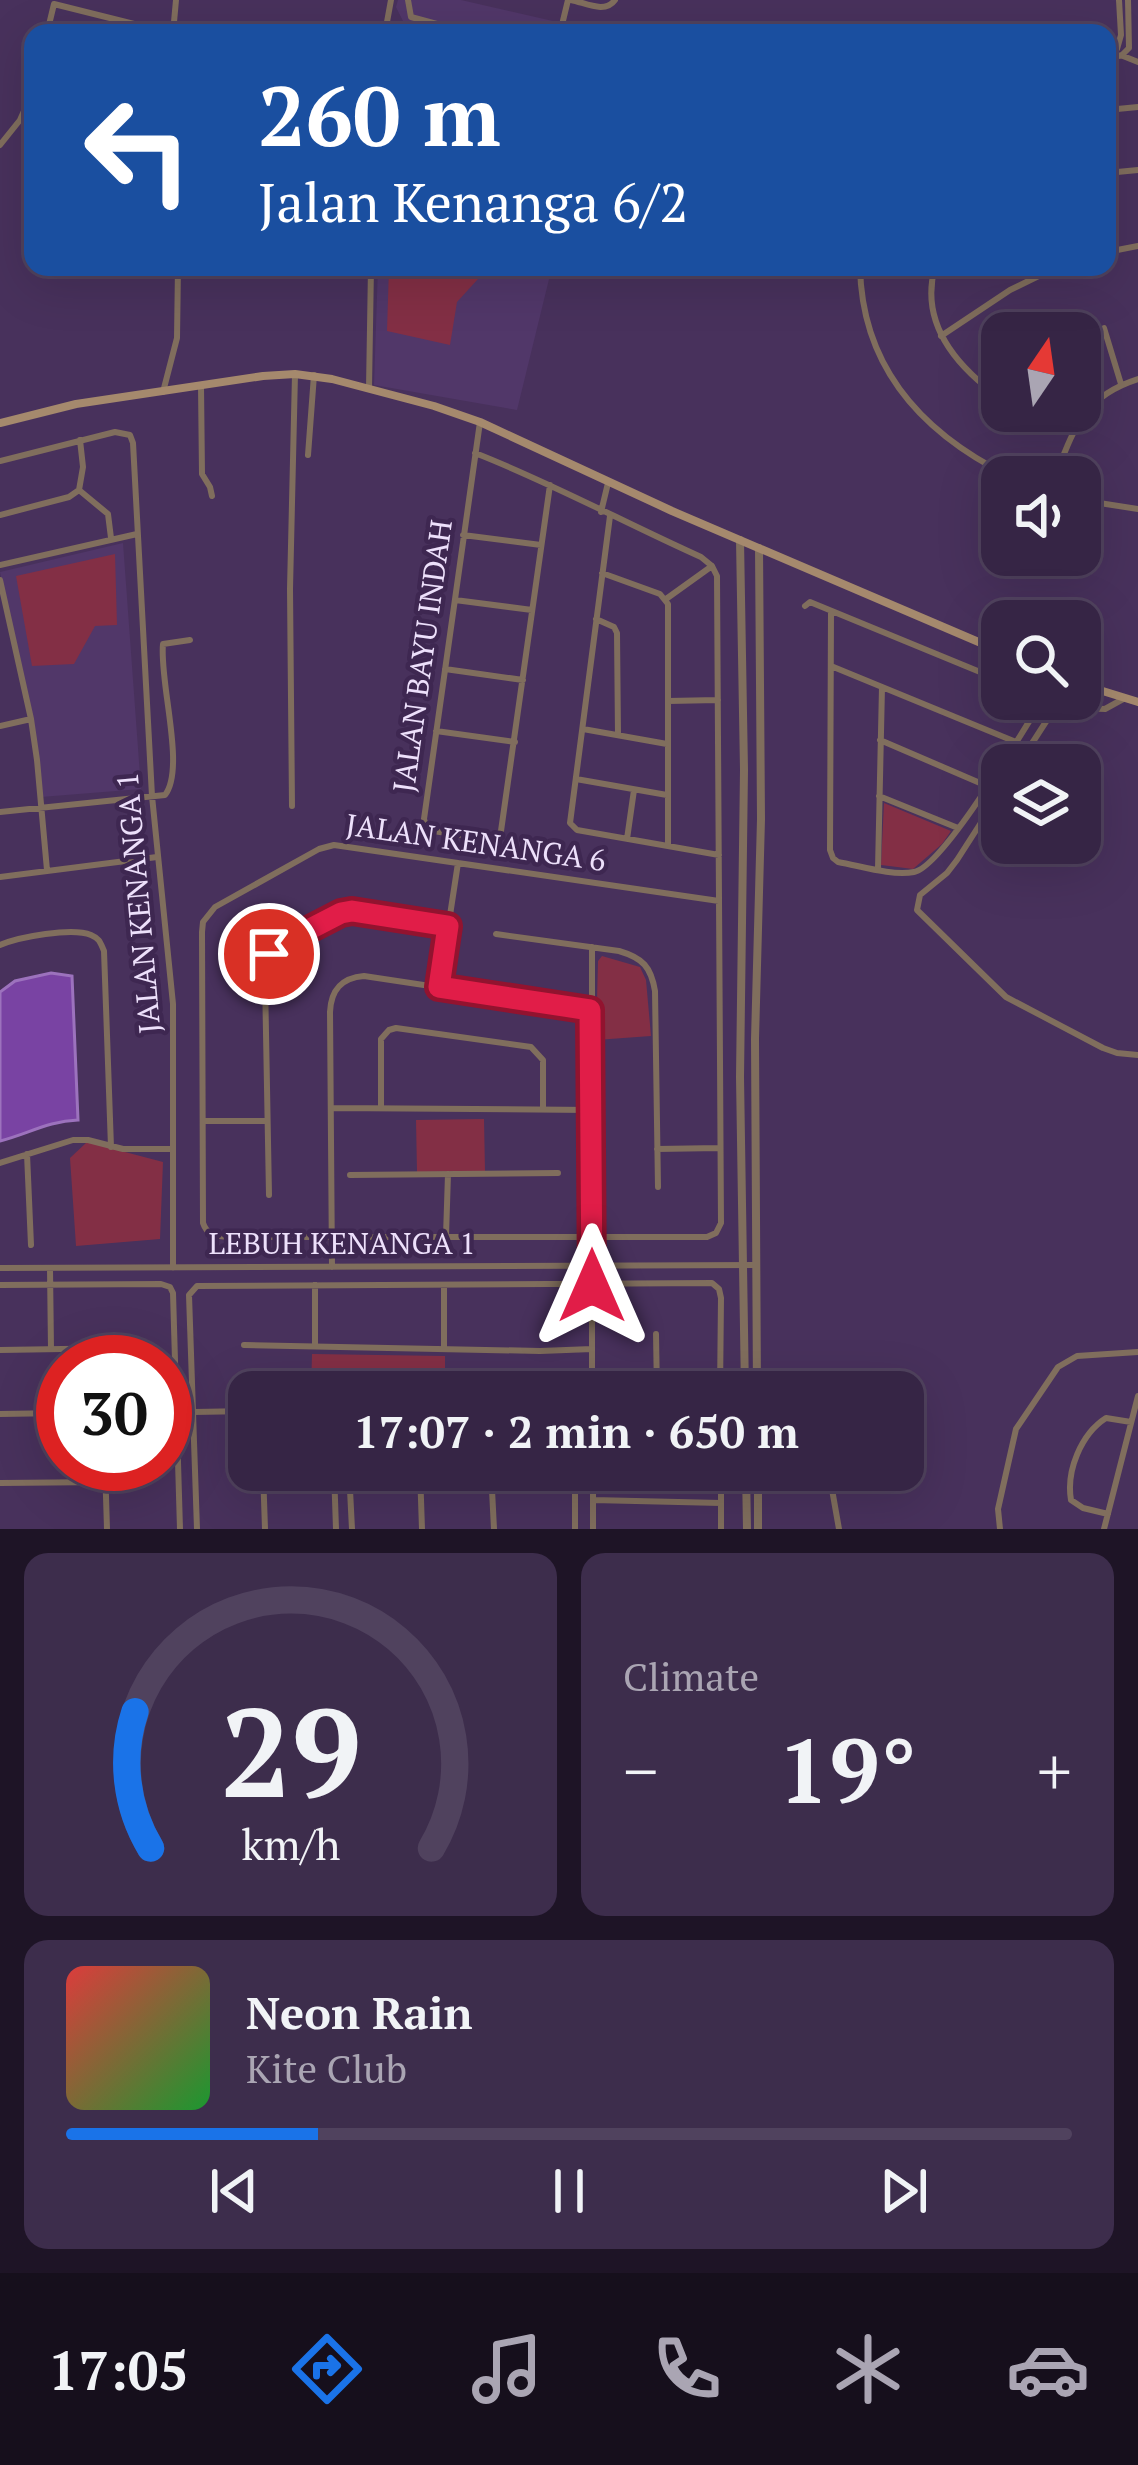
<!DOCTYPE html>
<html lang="en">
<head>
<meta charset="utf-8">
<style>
	body { margin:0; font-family:"PT Serif",serif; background:#3d2d4c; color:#f1f3f6; height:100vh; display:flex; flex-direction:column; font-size:45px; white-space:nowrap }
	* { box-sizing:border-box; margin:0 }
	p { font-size:39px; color:#aaa5b3 }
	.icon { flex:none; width:66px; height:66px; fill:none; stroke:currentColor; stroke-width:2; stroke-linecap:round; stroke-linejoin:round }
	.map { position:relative; height:1529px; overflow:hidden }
	.details { display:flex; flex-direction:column; gap:24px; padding:24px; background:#1e1426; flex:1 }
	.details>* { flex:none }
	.hud { position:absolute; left:24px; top:24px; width:1092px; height:252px; border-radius:24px; box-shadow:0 12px 48px #0002,0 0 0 3px #50425e; background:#1a4fa0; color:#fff; overflow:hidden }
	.needle { width:78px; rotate:13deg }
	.tools { position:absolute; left:981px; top:312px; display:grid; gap:24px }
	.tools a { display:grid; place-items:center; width:120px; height:120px; border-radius:24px; background:#362545; box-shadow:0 12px 48px #0002,0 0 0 3px #50425e; font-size:60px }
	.speed { position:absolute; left:36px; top:1335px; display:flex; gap:24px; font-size:60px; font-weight:700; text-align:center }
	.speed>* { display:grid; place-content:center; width:156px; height:156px; border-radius:50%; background:#362545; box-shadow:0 12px 48px #0002,0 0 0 3px #50425e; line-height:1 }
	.speed .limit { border:18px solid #d22; background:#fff; color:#111 }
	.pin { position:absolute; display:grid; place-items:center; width:102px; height:102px; color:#fff; margin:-51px; border:6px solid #fff; border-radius:50%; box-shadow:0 3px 12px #0007 }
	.me { position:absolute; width:132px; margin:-66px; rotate:0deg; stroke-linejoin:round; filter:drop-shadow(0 0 9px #0008) }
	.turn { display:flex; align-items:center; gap:42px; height:252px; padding:0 36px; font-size:54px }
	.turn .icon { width:156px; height:156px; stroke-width:2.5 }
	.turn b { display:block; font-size:84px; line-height:102px }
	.big { font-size:90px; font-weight:700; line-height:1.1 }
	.details .widget { flex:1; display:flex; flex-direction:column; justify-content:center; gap:18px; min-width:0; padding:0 42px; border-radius:24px; background:#3d2d4c }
	.details .dial { align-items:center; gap:0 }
	.dial svg { height:312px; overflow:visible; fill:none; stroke:#50425e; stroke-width:7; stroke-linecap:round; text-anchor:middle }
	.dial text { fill:#f1f3f6; stroke:none }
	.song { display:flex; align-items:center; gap:36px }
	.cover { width:144px; height:144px; border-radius:18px; background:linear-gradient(135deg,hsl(0 70% 55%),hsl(130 70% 35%)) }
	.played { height:12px; border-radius:6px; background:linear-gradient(90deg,#1a73e8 25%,#50425e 25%) }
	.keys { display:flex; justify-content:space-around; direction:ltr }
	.heat { display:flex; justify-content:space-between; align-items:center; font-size:66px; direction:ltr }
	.details .tiles { flex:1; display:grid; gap:24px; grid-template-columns:1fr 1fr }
	.widget:last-child { grid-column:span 2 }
	.trip { position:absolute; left:228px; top:1371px; width:696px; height:120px; border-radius:24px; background:#362545; box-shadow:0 12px 48px #0002,0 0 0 3px #50425e; font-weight:700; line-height:120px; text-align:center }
	.menu { display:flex; height:192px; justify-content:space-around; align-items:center; background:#160f1c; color:#aaa5b3 }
	.menu .icon { width:84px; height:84px }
	.menu .active { color:#1a73e8 }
	.menu b { font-size:54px; color:#f1f3f6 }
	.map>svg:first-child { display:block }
	.built { fill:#513769 }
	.green { fill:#832f45 }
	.water { fill:#7943a3; stroke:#9c72bd; stroke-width:3 }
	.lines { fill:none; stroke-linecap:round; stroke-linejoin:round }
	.minor { stroke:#806e5d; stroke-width:6 }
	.tertiary { stroke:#806e5d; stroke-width:8 }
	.secondary { stroke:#a5896d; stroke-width:8 }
	.route-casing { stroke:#92132f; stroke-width:30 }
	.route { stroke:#e11d48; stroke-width:21 }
	.labels { text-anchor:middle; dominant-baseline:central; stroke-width:9; stroke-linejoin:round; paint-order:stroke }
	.street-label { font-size:30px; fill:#ede0fb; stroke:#3e2751 }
</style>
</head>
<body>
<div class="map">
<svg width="1138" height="1529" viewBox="0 0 1138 1529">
	<rect width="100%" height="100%" fill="#48315c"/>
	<path class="built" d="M398,0H461L566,24L564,33H430L406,27L396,7Z
		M378,267H552L517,410L374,385Z
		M123,543L141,789L41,797L22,676L0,572Z"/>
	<path class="green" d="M389,267H467L466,270L478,279L457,302L450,345L387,331Z
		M115,554L117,625L95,626L74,664L32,666L16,576Z
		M884,803L951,831L942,844L913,869L881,865Z
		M602,956L640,967L646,980L651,1036L596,1040L598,961Z
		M484,1119L485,1171L417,1172L416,1120Z
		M87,1142L163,1162L160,1239L76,1246L70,1158Z
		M312,1354L445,1356V1392H311Z"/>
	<path class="water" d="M51,973L72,976L78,1120C48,1121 28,1134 0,1141V992L15,981Z"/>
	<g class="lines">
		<path class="minor" d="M408,0L411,17L470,33
			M571,0C586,3 605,14 615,0
			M54,4L138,25
			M386,29L403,33
			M47,33L54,4
			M173,33L176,0
			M385,33L391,0
			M560,33L568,0
			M1117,49L1121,35L1119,0
			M1123,56L1138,62
			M1107,59L1122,55L1129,48L1128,0
			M1107,110L1138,107
			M0,145L20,120L33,91
			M1107,173L1138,170
			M1107,252L1138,246
			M860,267C862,369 923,434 1011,477
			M935,267C919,324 958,368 1002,399
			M1104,328L1121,384
			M941,336L1010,290L1057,267
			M201,386L202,474L210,487L212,496
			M369,388L371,267
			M163,392L177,338L178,267
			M1023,411L1039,419L1074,428
			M480,422L424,819L426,827L433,831L488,839L497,837L501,831L550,485
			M475,453C552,483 625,523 701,557L712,566L717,576L721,1223L716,1233L707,1237H227C215,1236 207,1235 203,1223L202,932L203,922L215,907L319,849L334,845L719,901
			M308,455L314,375
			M0,461L115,432L130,435L133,443L152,796L173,1004V1268
			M1055,477C1074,428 1084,396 1138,379
			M79,490L108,514L111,538
			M1080,500L1138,509
			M601,512L608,483
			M0,515L69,497L79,490L83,467L80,440
			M610,516L570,823L577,830L719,855
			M463,535L541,545
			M0,565L137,534
			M602,573L660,594L668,604V844
			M0,580L31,719L37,760L47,870
			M666,599L712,566
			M455,600L532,610
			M805,606L810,602L1002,681
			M831,612L830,850L833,858L838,862C861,866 891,876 914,872C943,867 1024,729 1043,699
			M596,619L614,627L617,633L618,735
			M831,666L1016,742
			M445,669L523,680
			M668,701L718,700
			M0,726L31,719
			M583,729L667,744
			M436,731L515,742
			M880,740L987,786
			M1018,765L1049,717L1082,708L1105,709L1125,698
			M576,779L667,795
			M1002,790L957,860L947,873L920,895L917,910L1006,997L1103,1048L1117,1053L1138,1055
			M879,796L958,828
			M292,806L290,589L295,374
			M0,812L165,795C186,768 159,682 163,644L190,640
			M627,839L634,790
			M878,869L882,687
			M0,877L157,857
			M496,934L619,951C643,958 651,967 655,991L658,1187
			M0,945C19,937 72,927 91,935C100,939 100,942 104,951L111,1147
			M592,947V1392
			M439,987L458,863
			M332,1108L591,1110
			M381,1108V1039L389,1030L396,1028L531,1047L543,1060V1108
			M203,1121H267
			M657,1149L719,1148
			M27,1154L31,1245
			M0,1163L73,1140H88L123,1149H173
			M350,1175L558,1173
			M269,1195L265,979C265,969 265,960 272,951C284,937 323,919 341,913L352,911L448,926
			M446,1236L448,1174
			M332,1267L330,1012C331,990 341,978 364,976L590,1010
			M0,1268L757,1265
			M50,1269L51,1349
			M0,1285L161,1284L170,1287L173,1293L180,1529
			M444,1286V1348
			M656,1334L657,1392
			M244,1345L540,1351L592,1349
			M315,1345V1285
			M0,1350L125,1348
			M194,1412L249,1411
			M0,1414L63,1413
			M105,1464L107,1529
			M263,1470L265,1529
			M334,1470L336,1529
			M349,1470L352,1529
			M420,1470L422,1529
			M491,1470L494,1529
			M575,1470V1529
			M721,1470V1529
			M830,1478L839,1529
			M0,1483L105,1482
			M593,1500L721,1503
			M1108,1514L1083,1508L1071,1500C1066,1471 1081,1434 1106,1418L1131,1422
			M197,1529L189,1295L197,1286L712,1283L719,1289L721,1298L720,1392
			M593,1529V1470
			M1000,1529L998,1509L1016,1429L1058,1367L1077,1356L1138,1352
			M1104,1529L1138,1396"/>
		<path class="tertiary" d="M740,540L744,770L740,1077L745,1392
			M757,1392L755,1039L761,819L759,548
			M746,1470L747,1529
			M758,1470V1529"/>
		<path class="secondary" d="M0,423L76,404L263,376L295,374L332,379L434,406L480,422L672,511L1002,652
			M1080,684L1138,702"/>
	</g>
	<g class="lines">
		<g class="route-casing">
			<path id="route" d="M269,954L279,945L341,913L352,911L448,926L439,987L590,1010L592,1286"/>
		</g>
		<use href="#route" class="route"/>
	</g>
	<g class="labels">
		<g class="street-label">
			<text transform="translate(422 656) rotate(-82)">JALAN BAYU INDAH</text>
			<text transform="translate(476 842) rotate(8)">JALAN KENANGA 6</text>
			<text transform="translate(138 903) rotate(-95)">JALAN KENANGA 1</text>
			<text x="342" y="1243">LEBUH KENANGA 1</text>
		</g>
	</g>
</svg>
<div class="tools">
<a><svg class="needle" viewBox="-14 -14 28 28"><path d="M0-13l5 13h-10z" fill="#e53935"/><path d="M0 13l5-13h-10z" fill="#aaa5b3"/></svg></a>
<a><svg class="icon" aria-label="sound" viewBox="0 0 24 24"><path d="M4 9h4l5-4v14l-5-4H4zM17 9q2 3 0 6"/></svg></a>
<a><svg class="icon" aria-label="search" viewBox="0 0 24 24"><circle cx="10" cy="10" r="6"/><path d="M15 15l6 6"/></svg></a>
<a><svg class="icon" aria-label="layers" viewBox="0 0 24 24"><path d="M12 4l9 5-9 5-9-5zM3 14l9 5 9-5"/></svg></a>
</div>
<div class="speed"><div class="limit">30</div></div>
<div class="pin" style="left:269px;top:954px;background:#d93025"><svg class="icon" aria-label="arrive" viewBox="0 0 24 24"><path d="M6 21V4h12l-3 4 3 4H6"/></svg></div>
<svg class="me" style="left:592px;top:1286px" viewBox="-20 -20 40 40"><path d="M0-17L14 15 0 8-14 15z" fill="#e11d48" stroke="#fff" stroke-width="4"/></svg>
<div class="trip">17:07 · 2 min · 650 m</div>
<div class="hud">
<div class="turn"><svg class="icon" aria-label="left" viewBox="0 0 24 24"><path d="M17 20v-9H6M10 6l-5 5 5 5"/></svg><div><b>260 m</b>Jalan Kenanga 6/2</div></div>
</div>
</div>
<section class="details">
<div class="tiles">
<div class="widget dial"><svg viewBox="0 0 100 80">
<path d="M14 69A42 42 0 1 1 86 69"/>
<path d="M14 69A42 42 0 0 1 10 34" stroke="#1a73e8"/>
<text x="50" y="56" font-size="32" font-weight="700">29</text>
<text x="50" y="72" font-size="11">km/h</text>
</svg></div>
<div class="widget"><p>Climate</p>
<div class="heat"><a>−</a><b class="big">19°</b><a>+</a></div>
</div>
<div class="widget">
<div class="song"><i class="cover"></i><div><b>Neon Rain</b><p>Kite Club</p></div></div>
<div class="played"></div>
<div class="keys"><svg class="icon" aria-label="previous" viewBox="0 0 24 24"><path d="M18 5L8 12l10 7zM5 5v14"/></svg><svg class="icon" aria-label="pause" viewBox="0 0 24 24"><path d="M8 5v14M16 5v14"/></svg><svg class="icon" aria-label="next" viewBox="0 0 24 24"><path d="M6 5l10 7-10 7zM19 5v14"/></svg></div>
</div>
</div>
</section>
<nav class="menu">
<b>17:05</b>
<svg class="icon active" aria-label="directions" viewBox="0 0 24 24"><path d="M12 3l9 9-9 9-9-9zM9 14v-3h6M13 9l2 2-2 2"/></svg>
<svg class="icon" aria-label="music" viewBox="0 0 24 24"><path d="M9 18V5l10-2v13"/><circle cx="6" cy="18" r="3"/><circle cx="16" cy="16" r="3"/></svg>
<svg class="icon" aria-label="phone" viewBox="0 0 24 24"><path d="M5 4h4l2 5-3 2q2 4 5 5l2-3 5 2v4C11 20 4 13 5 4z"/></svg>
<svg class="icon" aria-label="climate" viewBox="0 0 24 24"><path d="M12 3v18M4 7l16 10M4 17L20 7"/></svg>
<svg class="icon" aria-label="car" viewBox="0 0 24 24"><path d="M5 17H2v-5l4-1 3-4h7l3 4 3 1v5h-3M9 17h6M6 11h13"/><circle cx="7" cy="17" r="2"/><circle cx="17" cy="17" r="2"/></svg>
</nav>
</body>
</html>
